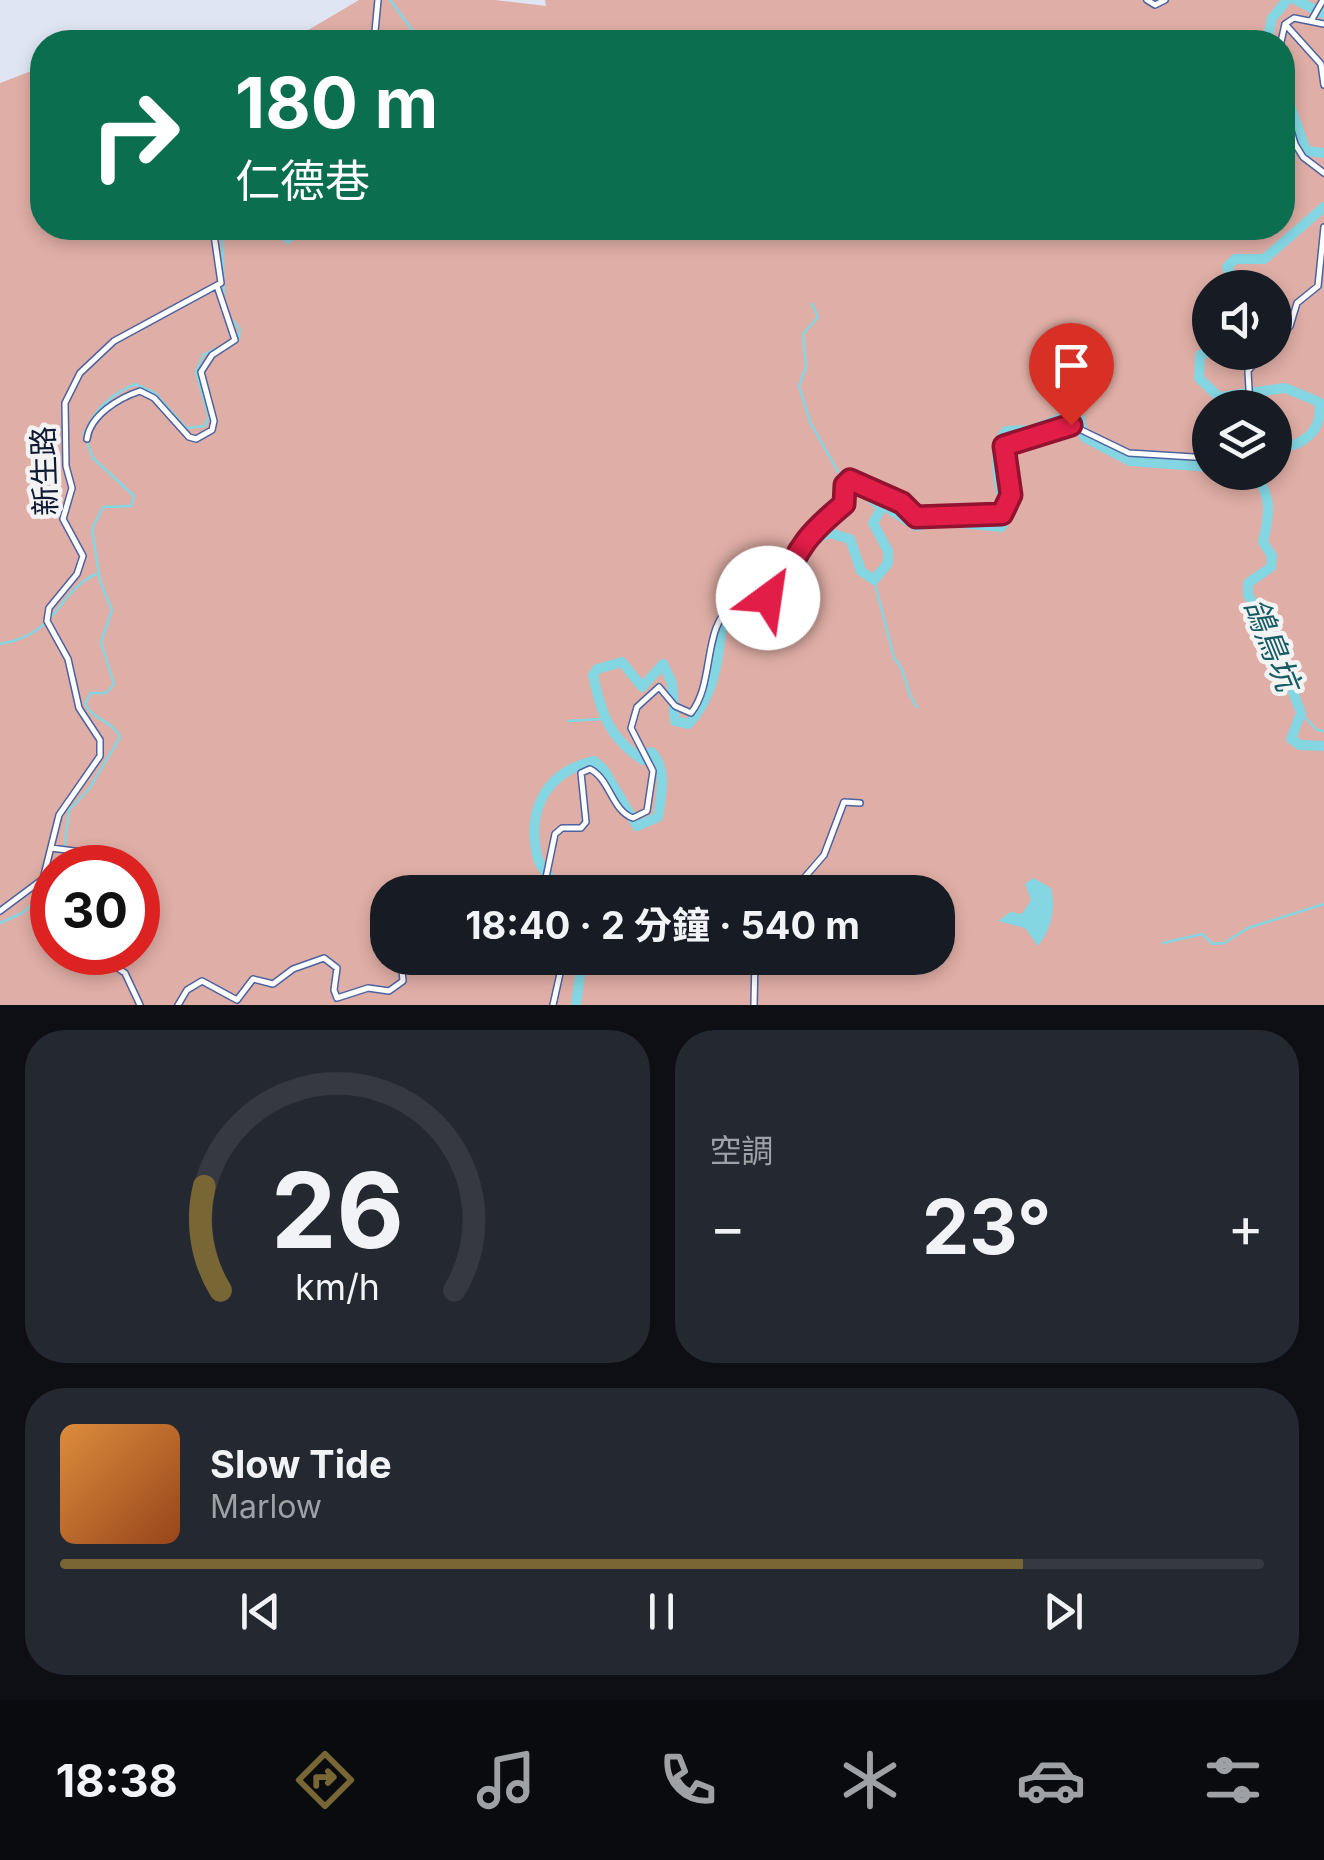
<!DOCTYPE html>
<html lang="zh-TW">
<head>
<meta charset="utf-8">
<style>
	body { margin:0; font-family:Inter,"Noto Sans TC",sans-serif; background:#242831; color:#f1f3f6; height:100vh; display:flex; flex-direction:column; font-size:38px; white-space:nowrap }
	* { box-sizing:border-box; margin:0 }
	p { font-size:32px; color:#9ea1a6 }
	.icon { flex:none; width:55px; height:55px; fill:none; stroke:currentColor; stroke-width:2; stroke-linecap:round; stroke-linejoin:round }
	.map { position:relative; height:1005px; overflow:hidden }
	.drawer { display:flex; flex-direction:column; gap:25px; padding:25px; background:#0d0f14; flex:1 }
	.drawer>* { flex:none }
	.hud { position:absolute; left:30px; top:30px; width:1265px; height:210px; border-radius:40px; box-shadow:0 5px 15px #0003; background:#0b6e4f; color:#fff; overflow:hidden }
	.buttons { position:absolute; left:1192px; top:270px; display:grid; gap:20px }
	.buttons a { display:grid; place-items:center; width:100px; height:100px; border-radius:50%; background:#171b24; box-shadow:0 5px 15px #0003; font-size:50px }
	.speed { position:absolute; left:30px; top:845px; display:flex; gap:20px; font-size:50px; font-weight:700; text-align:center }
	.speed>* { display:grid; place-content:center; width:130px; height:130px; border-radius:50%; background:#171b24; box-shadow:0 5px 15px #0003; line-height:1 }
	.speed .limit { border:15px solid #d22; background:#fff; color:#111 }
	.pin { position:absolute; display:grid; place-items:center; width:85px; height:85px; color:#fff; margin:-102px -42px; border-radius:50% 50% 50% 0; rotate:-45deg; box-shadow:0 0 10px #0007 }
	.pin .icon { rotate:45deg }
	.me { position:absolute; width:110px; margin:-55px; rotate:31deg; stroke-linejoin:round; filter:drop-shadow(0 0 8px #0008) }
	.turn { display:flex; align-items:center; gap:35px; height:210px; padding:0 40px; font-size:45px }
	.turn .icon { width:130px; height:130px; stroke-width:2.5 }
	.turn b { display:block; font-size:70px; line-height:85px }
	.big { font-size:75px; font-weight:700; line-height:1.1 }
	.drawer .tile { flex:1; display:flex; flex-direction:column; justify-content:center; gap:15px; min-width:0; padding:0 35px; border-radius:40px; background:#242831 }
	.drawer .dial { align-items:center; gap:0 }
	.dial svg { height:260px; overflow:visible; fill:none; stroke:#363941; stroke-width:7; stroke-linecap:round; text-anchor:middle }
	.dial text { fill:#f1f3f6; stroke:none }
	.song { display:flex; align-items:center; gap:30px }
	.cover { width:120px; height:120px; border-radius:15px; background:linear-gradient(135deg,hsl(30 70% 55%),hsl(20 70% 35%)) }
	.played { height:10px; border-radius:5px; background:linear-gradient(90deg,#796635 80%,#363941 80%) }
	.keys { display:flex; justify-content:space-around; direction:ltr }
	.heat { display:flex; justify-content:space-between; align-items:center; font-size:55px; direction:ltr }
	.drawer .tiles { flex:1; display:grid; gap:25px; grid-template-columns:1fr 1fr }
	.tile:last-child { grid-column:span 2 }
	.trip { position:absolute; left:370px; top:875px; width:585px; height:100px; border-radius:40px; background:#171b24; box-shadow:0 5px 15px #0003; font-weight:700; line-height:100px; text-align:center }
	.menu { display:flex; height:160px; justify-content:space-around; align-items:center; background:#090b0e; color:#9ea1a6 }
	.menu .icon { width:70px; height:70px }
	.menu .current { color:#796635 }
	.menu b { font-size:45px; color:#f1f3f6 }
	.map>svg:first-child { display:block }
	.green { fill:#dfaea6; fill-rule:evenodd }
	.water { fill:#84d6e3 }
	.lines { fill:none; stroke-linecap:round; stroke-linejoin:round }
	.stream { stroke:#84d6e3; stroke-width:2.5 }
	.river { stroke:#84d6e3; stroke-width:10 }
	.street-casing { stroke:#4d62a0; stroke-width:8 }
	.street { stroke:#fff; stroke-width:5 }
	.route-casing { stroke:#92132f; stroke-width:25 }
	.route { stroke:#e11d48; stroke-width:18 }
	.labels { text-anchor:middle; dominant-baseline:central; stroke-width:9; stroke-linejoin:round; paint-order:stroke }
	.street-label { font-size:30px; fill:#101932; stroke:#f3f3f3 }
	.water-label { font-size:32px; font-style:italic; fill:#165c65; stroke:#f3f3f3 }
</style>
</head>
<body>
<div class="map">
<svg width="1324" height="1005" viewBox="0 0 1324 1005">
	<rect width="100%" height="100%" fill="#e0e5f4"/>
	<path class="green" d="M359,0H495L546,6L545,0H1324V1005H0V83L42,67V228H1282V42H288ZM1210,288H1275V352H1210ZM1210,408H1275V472H1210ZM52,868H138V952H52ZM388,892H938V958H388Z"/>
	<path class="water" d="M1033,878L1051,888C1056,911 1051,928 1038,946L1025,928L998,921L1010,912L1022,914L1031,900L1025,884Z"/>
	<g class="lines">
		<path class="stream" d="M390,0L421,42
			M222,228L224,299
			M267,228L288,243L306,228
			M812,304L818,317L803,334L806,367L799,386L810,422L840,475L877,509
			M231,319L240,329L238,341
			M874,580L894,658C908,671 904,692 917,707
			M0,644C60,634 54,594 96,574
			M1301,713L1317,730L1324,731
			M568,721L603,719
			M62,868L69,810L89,789L120,737C112,720 92,720 85,703L91,693H106L114,684L101,642L112,610L100,581L92,529L103,507L131,506L134,496L93,458L84,434C95,409 110,395 135,384L155,393L186,428L204,426L209,418L196,372L203,355L221,346
			M538,892L543,870
			M0,923L24,912L52,882
			M1163,943L1202,934L1213,944L1224,943L1248,928L1324,904"/>
		<path class="river" d="M1296,0L1324,14
			M1267,42L1272,18L1287,0
			M1282,83L1306,151L1324,153
			M1264,288L1230,274L1227,267L1235,259H1264L1324,207
			M1210,351L1200,355L1199,378L1219,397L1285,388L1319,402C1324,432 1301,447 1275,448
			M1254,472C1272,498 1270,512 1263,542L1272,556L1271,567L1248,583V595L1269,629L1301,713L1291,739L1300,745L1324,746
			M559,892C556,878 542,874 538,859C526,812 544,772 594,761L604,770L637,826L658,817C661,797 668,768 651,752L643,760C609,738 601,713 593,675L597,669L622,662L642,687L663,664L672,683L675,721L688,724C720,692 721,634 725,592L734,586L764,608L792,592L803,579C801,557 807,541 829,533L850,539L861,571L874,580L888,563V551L873,523L883,505L916,526L939,521L1001,527L1009,513C999,494 990,447 1006,431L1031,430L1072,414L1080,418L1084,437L1130,461L1210,467
			M576,1005L582,958"/>
		<g class="street-casing">
			<path id="street" d="M1147,0L1155,5L1165,0
				M1311,21L1323,0
				M1285,24L1321,64L1324,85
				M374,42L378,0
				M1281,42L1285,24L1294,18L1324,24
				M1282,100L1295,144L1303,157L1324,173
				M1275,344L1290,326L1297,303L1318,286L1324,227
				M1250,408L1248,371L1264,352
				M87,439C90,415 119,398 140,391L154,398L189,437L196,439L212,430L214,421L201,372L212,355L235,340L217,286
				M51,848L82,852L93,868
				M543,892L555,834L562,828H581L586,822L581,773L590,769C610,779 612,811 633,818L647,811L653,771L631,728L637,707L659,687L675,706L691,713C716,682 701,624 735,604C748,595 767,599 781,592L796,551L844,504L845,485L850,480L901,503L923,518L937,513L1001,514L1011,495L1004,446L1071,425L1129,453L1210,458
				M792,892L824,855L844,802L860,803
				M0,911L43,879L59,815L100,756V740L79,708L68,659L47,621L49,608L77,574L83,556L63,519L72,488L66,466L65,403L80,373L114,341L221,283L213,228
				M94,952L125,973L140,1005
				M549,958L561,969L553,1005
				M178,1005L187,990L202,981L237,1000L253,979L273,984L293,969L324,958L337,968L334,990L337,998L368,988L389,991L403,981L401,958
				M754,1005L755,958"/>
		</g>
		<use href="#street" class="street"/>
	</g>
	<g class="lines">
		<g class="route-casing">
			<path id="route" d="M768,598L785,588C793,549 814,529 844,504L845,485L850,480L902,503L916,517L1002,514L1011,495L1004,446L1071,425"/>
		</g>
		<use href="#route" class="route"/>
	</g>
	<g class="labels">
		<g class="street-label">
			<text transform="translate(44 471) rotate(-92)">新生路</text>
		</g>
		<g class="water-label">
			<text transform="translate(1272 644) rotate(68)">鴿鳥坑</text>
		</g>
	</g>
</svg>
<div class="buttons">
<a><svg class="icon" aria-label="sound" viewBox="0 0 24 24"><path d="M4 9h4l5-4v14l-5-4H4zM17 9q2 3 0 6"/></svg></a>
<a><svg class="icon" aria-label="layers" viewBox="0 0 24 24"><path d="M12 4l9 5-9 5-9-5zM3 14l9 5 9-5"/></svg></a>
</div>
<div class="speed"><div class="limit">30</div></div>
<div class="pin" style="left:1071px;top:425px;background:#d93025"><svg class="icon" aria-label="arrive" viewBox="0 0 24 24"><path d="M6 21V4h12l-3 4 3 4H6"/></svg></div>
<svg class="me" style="left:768px;top:598px" viewBox="-20 -20 40 40"><circle r="19" fill="#fff"/><path d="M0-13L10 11 0 6-10 11z" fill="#e11d48"/></svg>
<div class="trip">18:40 · 2 分鐘 · 540 m</div>
<div class="hud">
<div class="turn"><svg class="icon" aria-label="right" viewBox="0 0 24 24"><path d="M7 20v-9h11M14 6l5 5-5 5"/></svg><div><b>180 m</b>仁德巷</div></div>
</div>
</div>
<section class="drawer">
<div class="tiles">
<div class="tile dial"><svg viewBox="0 0 100 80">
<path d="M14 69A42 42 0 1 1 86 69"/>
<path d="M14 69A42 42 0 0 1 9 37" stroke="#796635"/>
<text x="50" y="56" font-size="32" font-weight="700">26</text>
<text x="50" y="72" font-size="11">km/h</text>
</svg></div>
<div class="tile"><p>空調</p>
<div class="heat"><a>−</a><b class="big">23°</b><a>+</a></div>
</div>
<div class="tile">
<div class="song"><i class="cover"></i><div><b>Slow Tide</b><p>Marlow</p></div></div>
<div class="played"></div>
<div class="keys"><svg class="icon" aria-label="previous" viewBox="0 0 24 24"><path d="M18 5L8 12l10 7zM5 5v14"/></svg><svg class="icon" aria-label="pause" viewBox="0 0 24 24"><path d="M8 5v14M16 5v14"/></svg><svg class="icon" aria-label="next" viewBox="0 0 24 24"><path d="M6 5l10 7-10 7zM19 5v14"/></svg></div>
</div>
</div>
</section>
<nav class="menu">
<b>18:38</b>
<svg class="icon current" aria-label="directions" viewBox="0 0 24 24"><path d="M12 3l9 9-9 9-9-9zM9 14v-3h6M13 9l2 2-2 2"/></svg>
<svg class="icon" aria-label="music" viewBox="0 0 24 24"><path d="M9 18V5l10-2v13"/><circle cx="6" cy="18" r="3"/><circle cx="16" cy="16" r="3"/></svg>
<svg class="icon" aria-label="phone" viewBox="0 0 24 24"><path d="M5 4h4l2 5-3 2q2 4 5 5l2-3 5 2v4C11 20 4 13 5 4z"/></svg>
<svg class="icon" aria-label="climate" viewBox="0 0 24 24"><path d="M12 3v18M4 7l16 10M4 17L20 7"/></svg>
<svg class="icon" aria-label="car" viewBox="0 0 24 24"><path d="M5 17H2v-5l4-1 3-4h7l3 4 3 1v5h-3M9 17h6M6 11h13"/><circle cx="7" cy="17" r="2"/><circle cx="17" cy="17" r="2"/></svg>
<svg class="icon" aria-label="filters" viewBox="0 0 24 24"><path d="M4 7h16M4 17h16"/><circle cx="9" cy="7" r="2"/><circle cx="15" cy="17" r="2"/></svg>
</nav>
</body>
</html>
